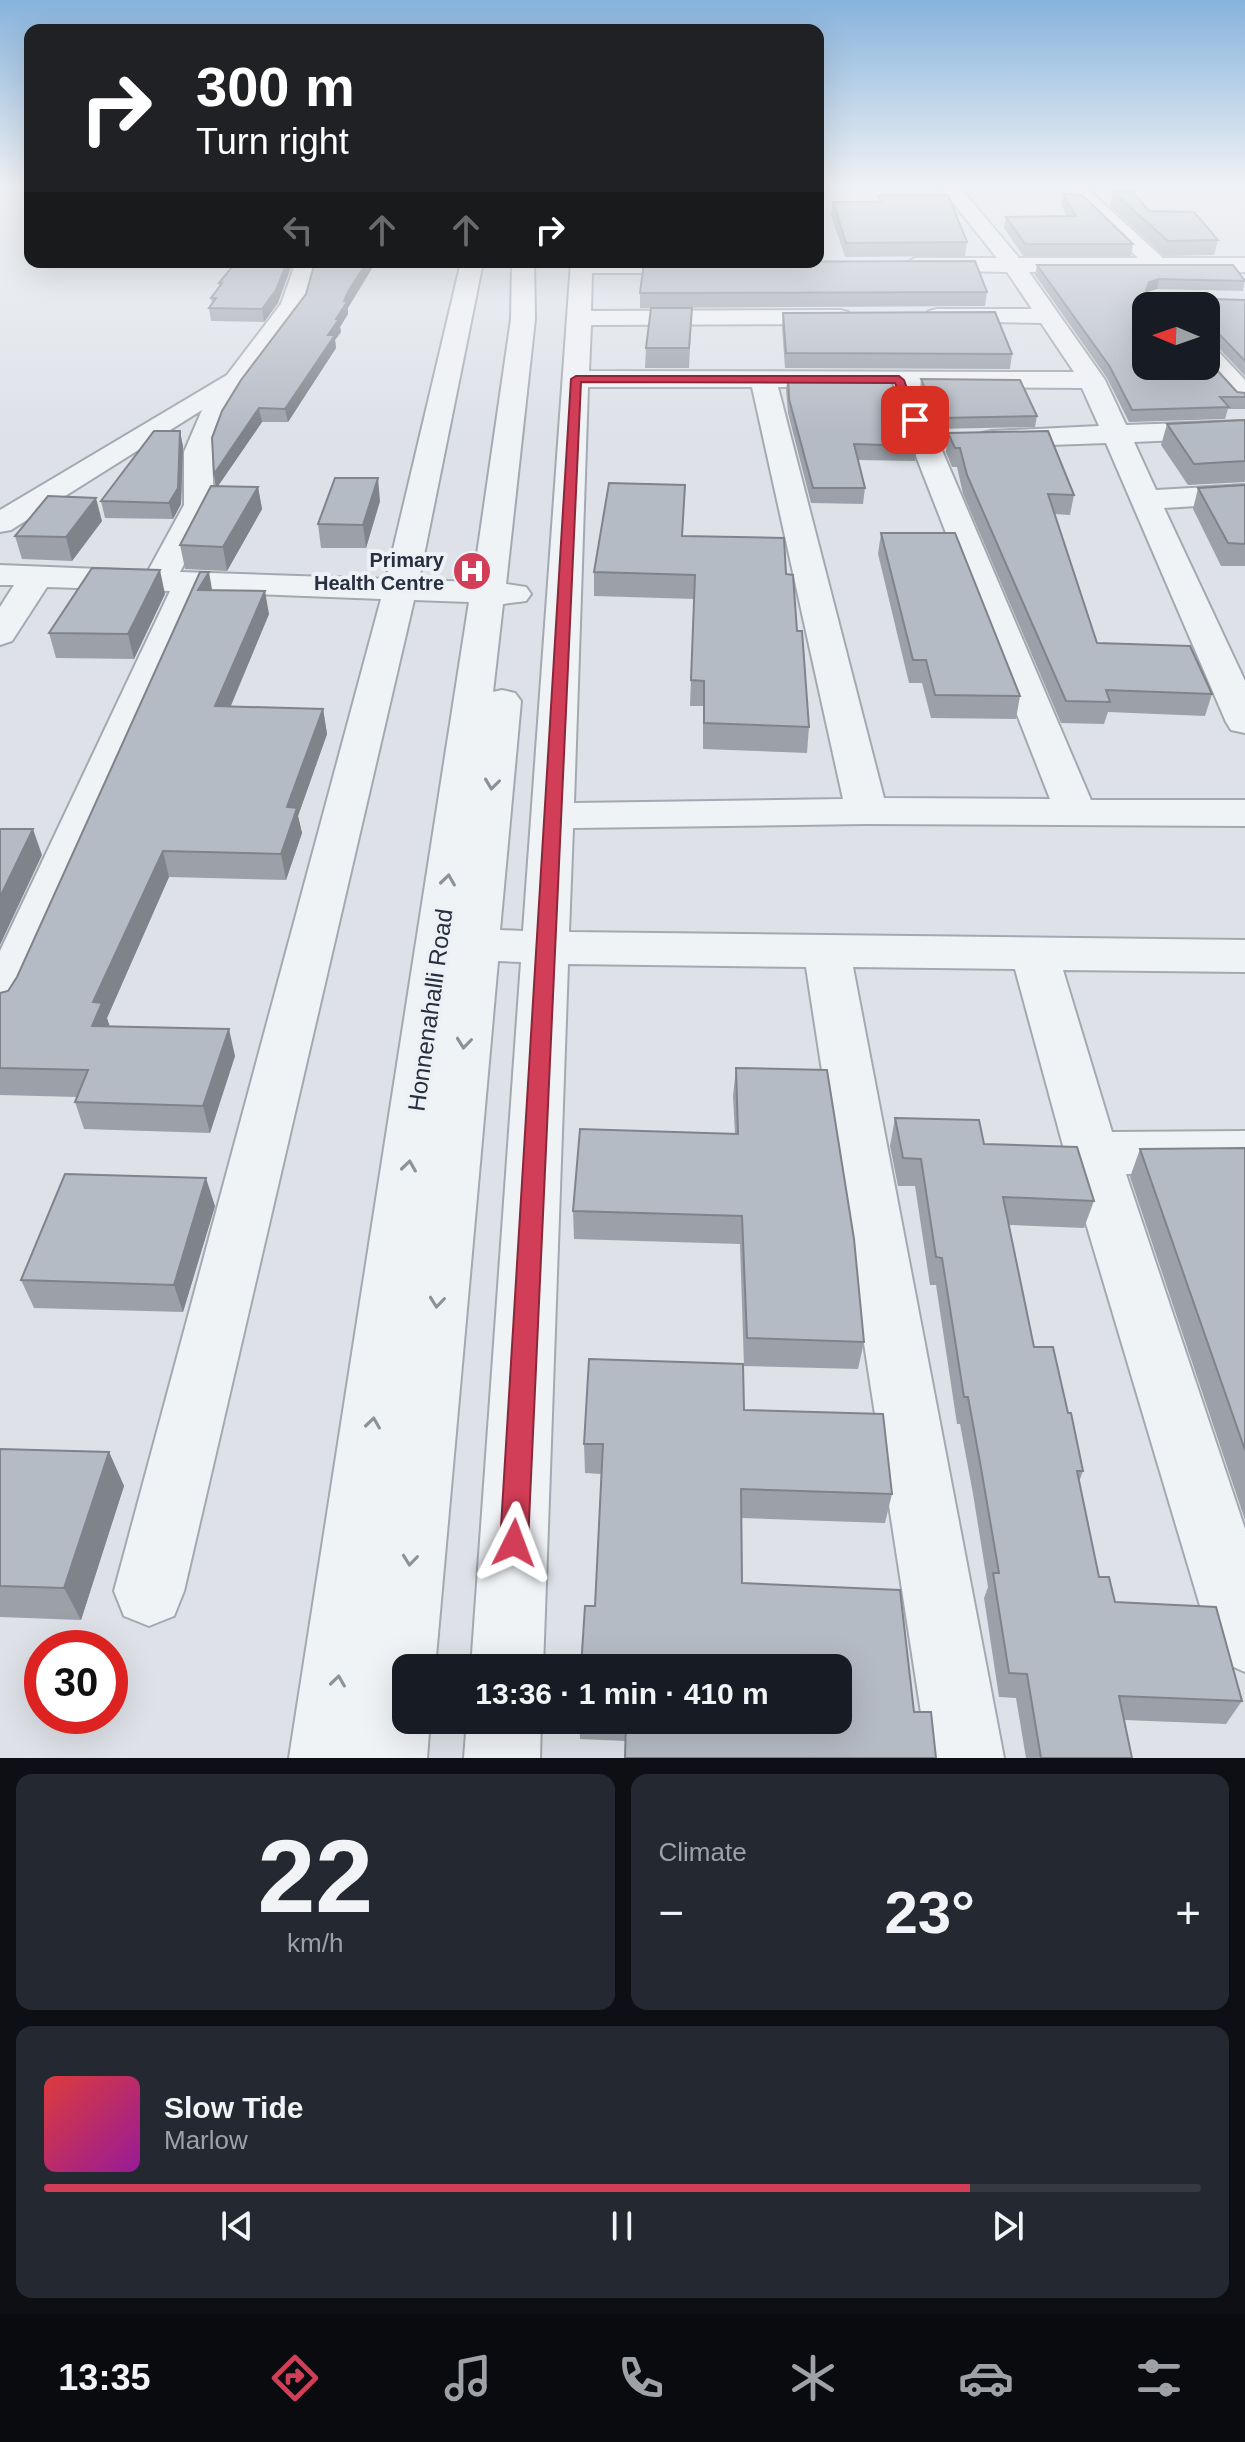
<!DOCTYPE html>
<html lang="en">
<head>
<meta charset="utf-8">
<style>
	body { margin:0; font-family:Helvetica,sans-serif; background:#242831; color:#f1f3f6; height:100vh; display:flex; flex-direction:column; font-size:30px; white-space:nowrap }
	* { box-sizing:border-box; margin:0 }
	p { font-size:26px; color:#9ea1a6 }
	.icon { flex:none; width:44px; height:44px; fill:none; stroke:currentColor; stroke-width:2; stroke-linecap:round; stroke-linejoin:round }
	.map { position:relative; height:1758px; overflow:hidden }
	.drawer { display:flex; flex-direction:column; gap:16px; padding:16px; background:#0d0f14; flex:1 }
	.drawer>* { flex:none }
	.top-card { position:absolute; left:24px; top:24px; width:800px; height:244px; border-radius:16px; box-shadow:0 8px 32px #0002; background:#202124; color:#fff; overflow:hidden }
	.needle { width:52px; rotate:272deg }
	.controls { position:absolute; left:1132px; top:292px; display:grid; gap:16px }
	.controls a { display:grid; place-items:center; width:88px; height:88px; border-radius:16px; background:#171b24; box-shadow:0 8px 32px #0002; font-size:40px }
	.speed { position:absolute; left:24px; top:1630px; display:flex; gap:16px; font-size:40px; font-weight:700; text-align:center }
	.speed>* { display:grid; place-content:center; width:104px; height:104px; border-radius:50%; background:#171b24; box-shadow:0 8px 32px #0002; line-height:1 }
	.speed .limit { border:12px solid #d22; background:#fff; color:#111 }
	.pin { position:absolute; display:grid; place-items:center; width:68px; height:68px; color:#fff; margin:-34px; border-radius:16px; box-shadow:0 4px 12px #0006 }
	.me { position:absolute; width:88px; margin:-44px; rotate:3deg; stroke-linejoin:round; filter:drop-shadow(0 0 6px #0008) }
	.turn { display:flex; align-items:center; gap:28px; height:168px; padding:0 40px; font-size:36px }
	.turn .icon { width:104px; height:104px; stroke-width:2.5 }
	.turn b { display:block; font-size:56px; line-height:68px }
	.lanes { display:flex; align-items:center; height:76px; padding:0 40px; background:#0003; justify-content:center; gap:40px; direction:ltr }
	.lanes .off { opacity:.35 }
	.big { font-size:60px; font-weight:800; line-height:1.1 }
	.drawer .card { flex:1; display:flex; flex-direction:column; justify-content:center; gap:12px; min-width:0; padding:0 28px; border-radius:16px; background:#242831 }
	.drawer .dial { align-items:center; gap:0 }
	.dial b { font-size:104px; line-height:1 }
	.song { display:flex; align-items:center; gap:24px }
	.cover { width:96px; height:96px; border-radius:12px; background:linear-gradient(135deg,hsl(0 70% 55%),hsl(300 70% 35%)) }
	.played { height:8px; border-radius:4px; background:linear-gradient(90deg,#d23d57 80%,#363941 80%) }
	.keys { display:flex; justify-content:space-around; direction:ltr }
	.heat { display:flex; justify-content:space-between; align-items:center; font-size:44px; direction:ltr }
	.drawer .tiles { flex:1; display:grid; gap:16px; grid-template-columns:1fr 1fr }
	.card:last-child { grid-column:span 2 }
	.trip { position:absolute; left:392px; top:1654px; width:460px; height:80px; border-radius:16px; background:#171b24; box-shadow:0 8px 32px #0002; font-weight:800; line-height:80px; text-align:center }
	.tab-bar { display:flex; height:128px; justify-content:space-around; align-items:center; background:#090b0e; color:#9ea1a6 }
	.tab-bar .icon { width:56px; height:56px }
	.tab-bar .selected { color:#d23d57 }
	.tab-bar b { font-size:36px; color:#f1f3f6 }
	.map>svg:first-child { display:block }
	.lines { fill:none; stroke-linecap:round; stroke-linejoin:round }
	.minor-casing { stroke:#a3a9b2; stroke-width:4 }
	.minor { fill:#f0f3f6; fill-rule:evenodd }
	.wall { fill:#9ca1a9 }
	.shaded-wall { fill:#7f838a }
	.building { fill:#b5bbc5; stroke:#7f838a; stroke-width:2 }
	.oneway { stroke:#8b929a }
	.route { fill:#d23d57; stroke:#882839; stroke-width:2 }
	.labels { text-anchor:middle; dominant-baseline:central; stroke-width:8; stroke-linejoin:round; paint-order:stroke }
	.far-poi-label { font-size:20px; font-weight:bold; fill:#26303f; stroke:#edf1f6; text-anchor:end }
	.street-label { font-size:24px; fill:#26303f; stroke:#edf1f6 }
</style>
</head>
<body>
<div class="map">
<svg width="1245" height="1758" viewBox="0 0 1245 1758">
	<rect width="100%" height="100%" fill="#dee2e8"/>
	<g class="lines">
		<g class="minor-casing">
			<path id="minor" d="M939,185H958L1019,258H1138L1064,185H1083L1163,258H1245V272H1029L1105,380L1126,425L1245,421V437L1134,442L1156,490L1245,485V503L1164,508L1245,681V733L1231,730L1226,722L1106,443L992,447L982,445L978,439L982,433L992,431L1099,426L1082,388L915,387L1091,800H1245V826L866,824L573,828L569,932L1245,940V972L1063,970L1112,1132L1245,1131V1173L1126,1174L1245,1529V1672L1220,1661L1209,1636L1065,1153L1015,969L853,967L1004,1758H928L806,967L568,964L543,1668H471L521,962L498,961L435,1668H406V1720H430L427,1758H289L469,602L414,600L184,1591L174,1616L149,1626L124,1616L114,1591L381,599L203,592L24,1003L17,1015L0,1020V951L170,591L47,587L12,641L0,645V607L14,585H0V565L148,571L184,505V452L202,410L11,530L0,532V510L227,375L281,304L296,262H318L305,304L241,392L222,424L212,452L214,505L180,572L386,579L461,262H483L419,580L473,582L511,319L512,262H534L535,319L506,584L526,587L531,594L526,601L503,604L493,692L502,690L515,693L521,701L500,930L523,931L571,262H711L714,266L703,273H592L591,311L840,310L848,312L852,317L848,322L840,324L591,325L589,371L1074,372L1041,323L929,321L925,316L929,311L937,309H1032L1007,272L907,270L904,265L915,258H997ZM588,387H752L843,799L574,803ZM778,387H889L1050,799L884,798Z
				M1206,346L1215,348L1245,380V403L1236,401L1204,366Z
				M467,1720H541L540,1758H464Z"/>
		</g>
		<use href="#minor" class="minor"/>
	</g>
	<path class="wall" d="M1113,192L1149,211L1218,240L1214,255L1164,256L1110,206Z
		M1063,194L1133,244L1131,256H1023L1004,228L1006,217L1067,216L1061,205Z
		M878,195L967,242L965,256L845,257L831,215L833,202H878Z
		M1037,265L1245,279L1243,291L1157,289L1147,292L1151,297L1245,300V376L1217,346L1206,344L1146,306L1237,392L1245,393V409H1228L1225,419L1129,422L1107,378L1035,275Z
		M219,283L278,303L264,322L211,321L209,308L212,304L211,298L220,286Z
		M987,292L985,306L640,308V293Z
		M306,294L351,302L348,308V314L340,327L341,332L335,340L336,348L288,422H262L218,486L258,487L262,509L227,571L185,569L180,545L216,486L214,474Z
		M692,308L689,368H645L646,348Z
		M783,313L1012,354L1010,369L785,368L782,327Z
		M788,376L917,446L915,461L858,460L865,488L863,504L811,503L788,413L786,390Z
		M921,379L1037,416L1035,427L936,429L920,390Z
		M1245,420V482L1188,485L1161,445L1167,424Z
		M180,431L183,447L181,504L173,519L105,518L101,501Z
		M948,433L1074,495L1070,515L1054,514L1097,643L1212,694L1205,716L1108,712L1104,724L1061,723L963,494L957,467H952L946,452Z
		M1245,485V566H1221L1193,509L1198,488Z
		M380,501L366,548H321L318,524Z
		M102,521L72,561L22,559L15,536Z
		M881,533L1020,696L1016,719L931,718L922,683H909L878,554Z
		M683,536L786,574L797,631L809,727L807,753L703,749V706H690L694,599L594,596V572Z
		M212,590L269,614L231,706L323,709L327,734L298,816L302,833L286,880L169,877L107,1018L109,1026L235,1056L210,1133L84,1129L75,1102L77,1097L0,1095V993L8,991L17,977Z
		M165,594L134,659L56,658L49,633Z
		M736,1068L864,1342L858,1369L744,1366L740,1244L574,1239L573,1211L735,1134L733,1096Z
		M895,1118L984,1144L1094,1201L1084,1228L1009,1225L1034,1347L1068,1413L1083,1471L1079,1482L1099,1577L1115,1602L1242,1701L1226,1724L1124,1720L1132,1758H1026L1016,1698L999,1697L984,1598L988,1587L973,1494L960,1424H957L936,1285H930L915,1186H898L890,1146Z
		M1245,1148V1520L1130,1177L1140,1149Z
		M215,1206L183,1312L34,1308L21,1280Z
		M589,1359L743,1364L744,1410L883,1414L892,1494L885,1523L741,1518L742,1583L900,1590L914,1712H931L936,1758H625L626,1741L580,1739L579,1720H838V1668H581L585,1606H595L601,1474L585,1473L584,1444Z
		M0,1449L109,1452L124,1486L81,1620L0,1617Z"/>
	<path class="shaded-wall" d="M287,262H293L278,303L264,322L262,309Z
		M367,262H376L348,308V314L340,327L341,332L335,340L336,348L288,422L285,409L328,335L349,290Z
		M1159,279L1157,289L1146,292V290L1149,282Z
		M259,408L262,422L216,489L214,474Z
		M180,431L183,447L181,504L173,519L169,503Z
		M378,478L380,501L366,548L363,525Z
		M258,487L262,509L227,571L223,547Z
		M96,498L102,521L72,561L66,537Z
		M160,570L165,594L134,659L128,634Z
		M209,572L213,595L198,590Z
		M265,591L269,614L220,731L215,706Z
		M323,709L327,734L298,816L302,833L286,880L281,854L287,807Z
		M33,829L42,855L0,945V897Z
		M163,851L169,877L107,1018L111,1030L92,1026L93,1002Z
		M229,1029L235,1056L210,1133L203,1106Z
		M206,1178L215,1206L183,1312L174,1285Z
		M109,1452L124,1486L81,1620L64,1588Z"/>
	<path class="building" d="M1113,192H1133L1149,211L1194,212L1218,240L1168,241Z
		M1063,194L1082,195L1133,244H1025L1006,217L1076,216Z
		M878,195H948L967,242L846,243L833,202H882Z
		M975,261L987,292L640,293L644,262Z
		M236,262H287L276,290L262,309L209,308L216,298H211L222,283H219Z
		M315,262H367L349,290L344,301L347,302L336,319H339L328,335H335L285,409L259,408L214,474L212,438L222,411L241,380L306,294Z
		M1037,265H1233L1245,281L1159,279L1149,282L1146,290L1151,297L1245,300V361L1220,335L1207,333L1206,343V306H1146V366H1206V358L1237,392L1245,393V397H1220L1229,407L1132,410L1110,367Z
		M651,308H692L689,348H646Z
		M995,312L1012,354L786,353L783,313Z
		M788,376H889L917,446L854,444L865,488H813L789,399Z
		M921,379L1020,380L1037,416L938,418Z
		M1245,420V461L1194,464L1167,424Z
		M154,431H180L178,488L169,503L101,501Z
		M1048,431L1074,495L1048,494L1097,643L1190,646L1212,694L1106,690L1110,702L1066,701L967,475L960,448H955L948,433Z
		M335,478H378L363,525L318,524Z
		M609,483L685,485L682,536L784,538L786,574L793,575L797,631H802L809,727L704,723V681L691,680L695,575L594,572Z
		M1245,485V544L1228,543L1198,488Z
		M211,486L258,487L223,547L180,545Z
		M48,496L96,498L66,537L15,536Z
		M881,533H955L1020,696L935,695L926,660H913Z
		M92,568L160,570L128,634L49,633Z
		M200,572H209L198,590L265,591L215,706L323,709L287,807L297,808L281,854L163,851L93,1002L102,1003L92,1026L229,1029L203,1106L75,1102L88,1070L0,1068V993L8,991L17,977Z
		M0,829H33L0,897Z
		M736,1068L827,1070L854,1239L864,1342L747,1338L742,1216L573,1211L580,1129L738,1134Z
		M895,1118L979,1120L984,1144L1077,1147L1094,1201L1003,1197L1034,1347H1053L1068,1413H1071L1083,1471H1077L1099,1577H1109L1115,1602L1216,1607L1242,1701L1119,1696L1132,1758H1041L1027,1674L1009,1673L993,1573H999L981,1468L968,1397H964L942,1258L936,1257L921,1159L903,1158Z
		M1245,1148V1450L1140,1149Z
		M65,1174L206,1178L174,1285L21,1280Z
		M589,1359L743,1364L744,1410L883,1414L892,1494L741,1489L742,1583L900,1590L914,1712H931L936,1758H625L626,1720H838V1668H581L585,1606H595L603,1444H584Z
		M0,1449L109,1452L64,1588L0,1586Z"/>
	<defs><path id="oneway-chevron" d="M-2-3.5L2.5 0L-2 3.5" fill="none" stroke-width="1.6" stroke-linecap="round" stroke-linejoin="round" transform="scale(2)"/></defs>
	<g class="oneway">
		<use href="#oneway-chevron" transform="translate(492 784) rotate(97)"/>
		<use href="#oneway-chevron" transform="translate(448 880) rotate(-82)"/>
		<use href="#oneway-chevron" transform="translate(464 1043) rotate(96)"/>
		<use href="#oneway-chevron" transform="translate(409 1166) rotate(-82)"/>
		<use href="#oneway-chevron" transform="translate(437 1302) rotate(96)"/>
		<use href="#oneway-chevron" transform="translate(373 1423) rotate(-82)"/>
		<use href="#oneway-chevron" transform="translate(410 1560) rotate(96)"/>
		<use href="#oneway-chevron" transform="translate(338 1681) rotate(-82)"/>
	</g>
	<linearGradient id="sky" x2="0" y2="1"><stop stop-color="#87b3dc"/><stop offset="0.43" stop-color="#f0f2f5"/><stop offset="1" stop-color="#f0f2f5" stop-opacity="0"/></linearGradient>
	<rect width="1245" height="431" fill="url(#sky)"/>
	<path class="route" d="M899,376L904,380L919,423L910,420L895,383L581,382L528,1543L524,1553L514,1557L504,1553L500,1543L571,379L576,376Z"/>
	<defs>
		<g id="hospital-disc" transform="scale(2)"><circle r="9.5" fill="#d23d57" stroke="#edf1f6"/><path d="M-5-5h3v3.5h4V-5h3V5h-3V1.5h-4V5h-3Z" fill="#fff"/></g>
	</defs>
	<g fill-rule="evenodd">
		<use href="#hospital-disc" x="472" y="571"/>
	</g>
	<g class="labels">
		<g class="far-poi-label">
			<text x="444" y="560">Primary<tspan x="444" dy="23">Health Centre</tspan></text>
		</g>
		<g class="street-label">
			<text transform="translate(430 1010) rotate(-82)">Honnenahalli Road</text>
		</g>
	</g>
</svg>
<div class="controls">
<a><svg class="needle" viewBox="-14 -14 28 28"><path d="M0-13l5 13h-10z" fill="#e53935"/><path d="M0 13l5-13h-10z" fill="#9ea1a6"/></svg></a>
</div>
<div class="speed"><div class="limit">30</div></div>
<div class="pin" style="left:915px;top:420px;background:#d93025"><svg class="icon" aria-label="arrive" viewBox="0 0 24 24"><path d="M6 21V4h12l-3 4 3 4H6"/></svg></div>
<svg class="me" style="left:514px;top:1543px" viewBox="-20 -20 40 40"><path d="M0-17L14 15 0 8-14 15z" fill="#d23d57" stroke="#fff" stroke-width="4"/></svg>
<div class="trip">13:36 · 1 min · 410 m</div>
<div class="top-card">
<div class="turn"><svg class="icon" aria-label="right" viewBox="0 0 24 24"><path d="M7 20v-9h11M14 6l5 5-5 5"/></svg><div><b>300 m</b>Turn right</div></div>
<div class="lanes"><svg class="icon off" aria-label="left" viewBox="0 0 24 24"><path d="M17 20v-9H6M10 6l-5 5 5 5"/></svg><svg class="icon off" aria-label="ahead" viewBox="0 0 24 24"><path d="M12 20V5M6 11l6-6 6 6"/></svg><svg class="icon off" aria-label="ahead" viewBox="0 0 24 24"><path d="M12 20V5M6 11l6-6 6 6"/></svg><svg class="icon" aria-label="right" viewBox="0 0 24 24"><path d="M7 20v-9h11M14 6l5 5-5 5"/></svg></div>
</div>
</div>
<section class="drawer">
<div class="tiles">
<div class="card dial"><b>22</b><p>km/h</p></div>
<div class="card"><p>Climate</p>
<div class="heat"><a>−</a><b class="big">23°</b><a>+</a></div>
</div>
<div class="card">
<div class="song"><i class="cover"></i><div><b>Slow Tide</b><p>Marlow</p></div></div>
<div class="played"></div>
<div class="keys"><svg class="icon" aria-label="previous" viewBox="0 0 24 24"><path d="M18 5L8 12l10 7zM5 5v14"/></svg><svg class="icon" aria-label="pause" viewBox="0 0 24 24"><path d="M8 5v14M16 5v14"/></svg><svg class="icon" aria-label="next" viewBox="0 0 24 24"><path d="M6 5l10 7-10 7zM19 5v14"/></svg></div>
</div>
</div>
</section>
<nav class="tab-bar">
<b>13:35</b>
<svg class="icon selected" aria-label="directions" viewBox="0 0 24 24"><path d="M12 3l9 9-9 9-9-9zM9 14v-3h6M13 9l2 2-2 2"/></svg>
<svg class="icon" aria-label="music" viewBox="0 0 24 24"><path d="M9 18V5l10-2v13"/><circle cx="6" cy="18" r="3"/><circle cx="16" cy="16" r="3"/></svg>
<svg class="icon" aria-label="phone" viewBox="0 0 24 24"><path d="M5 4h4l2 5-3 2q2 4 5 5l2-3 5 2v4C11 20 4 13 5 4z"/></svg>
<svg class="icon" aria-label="climate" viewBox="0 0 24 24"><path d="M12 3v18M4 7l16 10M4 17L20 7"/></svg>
<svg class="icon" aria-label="car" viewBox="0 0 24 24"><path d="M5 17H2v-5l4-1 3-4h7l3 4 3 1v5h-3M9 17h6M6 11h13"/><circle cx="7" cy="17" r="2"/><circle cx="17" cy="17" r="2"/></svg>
<svg class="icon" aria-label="filters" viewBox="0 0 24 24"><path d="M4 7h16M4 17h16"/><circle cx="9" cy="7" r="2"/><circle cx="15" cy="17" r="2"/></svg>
</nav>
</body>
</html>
